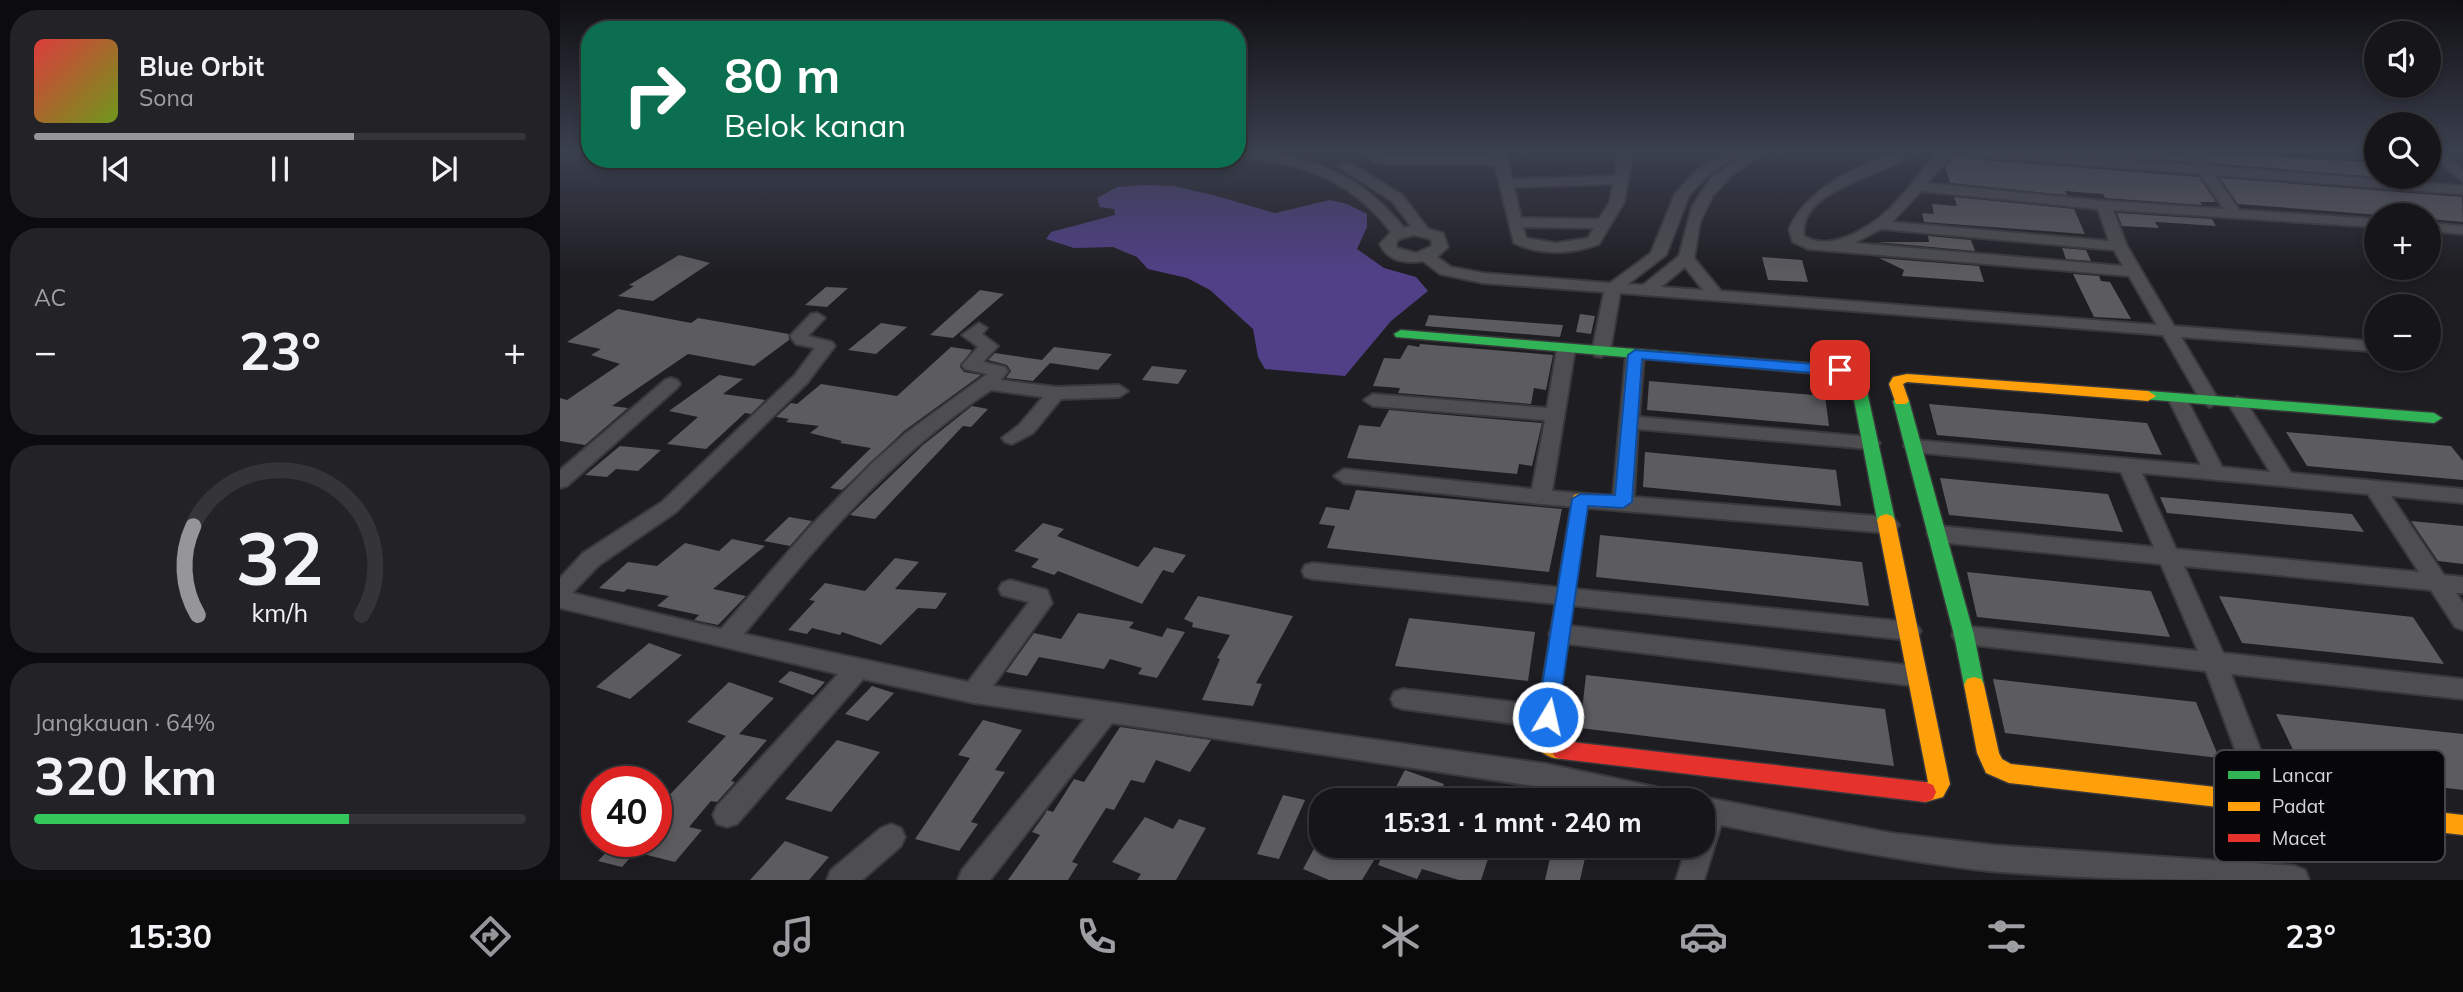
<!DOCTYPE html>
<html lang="id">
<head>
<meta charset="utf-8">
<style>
	body { margin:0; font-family:Mulish,sans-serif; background:#232327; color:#f1f3f6; height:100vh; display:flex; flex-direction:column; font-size:26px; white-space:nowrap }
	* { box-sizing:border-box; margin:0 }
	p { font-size:23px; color:#9e9fa2 }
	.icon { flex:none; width:38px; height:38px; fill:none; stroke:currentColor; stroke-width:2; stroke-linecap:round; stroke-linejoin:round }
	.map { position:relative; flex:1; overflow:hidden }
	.side { display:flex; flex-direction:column; gap:10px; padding:10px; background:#0c0c0e; width:560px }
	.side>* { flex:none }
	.top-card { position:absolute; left:21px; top:21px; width:665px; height:147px; border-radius:28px; box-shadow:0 4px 10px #0003,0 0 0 2px #353539; background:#0b6e4f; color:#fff; overflow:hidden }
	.fabs { position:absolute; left:1804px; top:21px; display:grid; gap:14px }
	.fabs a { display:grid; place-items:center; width:77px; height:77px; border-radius:50%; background:#16161a; box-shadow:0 4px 10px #0003,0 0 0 2px #353539; font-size:35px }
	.speed { position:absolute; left:21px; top:766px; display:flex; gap:14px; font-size:35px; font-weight:700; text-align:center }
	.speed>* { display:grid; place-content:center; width:91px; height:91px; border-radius:50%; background:#16161a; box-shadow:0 4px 10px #0003,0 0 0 2px #353539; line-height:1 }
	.speed .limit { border:10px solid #d22; background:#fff; color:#111 }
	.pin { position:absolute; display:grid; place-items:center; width:60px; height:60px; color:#fff; margin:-30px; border-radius:14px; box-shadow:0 4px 10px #0006 }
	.me { position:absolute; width:77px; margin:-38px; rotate:9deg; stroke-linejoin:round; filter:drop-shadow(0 0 5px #0008) }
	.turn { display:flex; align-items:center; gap:24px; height:147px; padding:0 28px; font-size:32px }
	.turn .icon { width:91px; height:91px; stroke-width:2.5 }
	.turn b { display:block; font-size:49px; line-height:60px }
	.big { font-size:52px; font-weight:700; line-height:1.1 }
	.side .card { flex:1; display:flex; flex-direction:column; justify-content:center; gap:10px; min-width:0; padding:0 24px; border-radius:28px; background:#232327 }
	.side .dial { align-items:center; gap:0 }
	.dial svg { height:182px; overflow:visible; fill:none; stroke:#353539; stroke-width:7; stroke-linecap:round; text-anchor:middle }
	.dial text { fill:#f1f3f6; stroke:none }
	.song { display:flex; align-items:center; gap:21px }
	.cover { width:84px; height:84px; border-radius:10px; background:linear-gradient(135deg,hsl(0 70% 55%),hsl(80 70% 35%)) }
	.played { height:7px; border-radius:4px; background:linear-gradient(90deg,#96959a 65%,#353539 65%) }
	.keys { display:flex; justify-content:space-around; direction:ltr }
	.heat { display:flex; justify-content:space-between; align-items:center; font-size:38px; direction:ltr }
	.charge { height:10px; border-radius:5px; background:linear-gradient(90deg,#34c759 64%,#353539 0) }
	.trip { position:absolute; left:749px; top:788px; width:406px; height:70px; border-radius:28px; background:#16161a; box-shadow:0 4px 10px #0003,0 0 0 2px #353539; font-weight:700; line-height:70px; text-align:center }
	.dock { display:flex; height:112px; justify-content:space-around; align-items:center; background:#09090a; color:#9e9fa2 }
	.dock .icon { width:49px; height:49px }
	.dock .selected { color:#96959a }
	.dock b { font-size:32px; color:#f1f3f6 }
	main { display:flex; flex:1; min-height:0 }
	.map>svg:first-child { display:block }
	.water { fill:#514088 }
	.building { fill:#5c5b5e }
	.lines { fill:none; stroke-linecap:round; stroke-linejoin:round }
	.street-casing { stroke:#39383b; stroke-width:4 }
	.fast-casing { stroke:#39383b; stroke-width:3 }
	.slow-casing { stroke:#39383b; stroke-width:3 }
	.jam-casing { stroke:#39383b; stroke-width:3 }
	.street { fill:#4e4e50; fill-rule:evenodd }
	.fast { fill:#30b455; fill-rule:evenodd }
	.slow { fill:#ff9f0a; fill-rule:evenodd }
	.jam { fill:#e5322d; fill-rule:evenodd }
	.route { fill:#1a73e8; stroke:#114b97; stroke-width:2 }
	.key { fill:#07070a; stroke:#454549; stroke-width:2 }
	.key-label { font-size:19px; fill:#d7d6db }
</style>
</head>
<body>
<main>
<section class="side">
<div class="card">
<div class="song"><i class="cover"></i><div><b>Blue Orbit</b><p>Sona</p></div></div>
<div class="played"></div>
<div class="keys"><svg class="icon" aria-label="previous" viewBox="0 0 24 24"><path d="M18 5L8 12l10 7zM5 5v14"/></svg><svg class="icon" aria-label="pause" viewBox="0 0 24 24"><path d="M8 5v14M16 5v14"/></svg><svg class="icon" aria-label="next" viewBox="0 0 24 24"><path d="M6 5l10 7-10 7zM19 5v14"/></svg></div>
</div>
<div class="card"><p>AC</p>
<div class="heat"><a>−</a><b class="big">23°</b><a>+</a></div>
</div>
<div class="card dial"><svg viewBox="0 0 100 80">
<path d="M14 69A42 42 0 1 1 86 69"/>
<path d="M14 69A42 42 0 0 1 12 30" stroke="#96959a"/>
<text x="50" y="56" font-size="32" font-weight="700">32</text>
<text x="50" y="72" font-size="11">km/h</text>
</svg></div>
<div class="card"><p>Jangkauan · 64%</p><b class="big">320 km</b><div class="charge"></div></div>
</section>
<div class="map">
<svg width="1903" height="880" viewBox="0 0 1903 880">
	<rect width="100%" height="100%" fill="#1e1d22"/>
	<path class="water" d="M586,185L613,186L653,195L715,213L770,200L787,204L807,214V227L797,249L824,268L856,277L868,291L831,321L785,376L705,369L698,357L693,329L650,290L627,278L588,269L577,257L553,247L514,248L486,239L491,232L555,215L554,209L540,207L537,198L557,187Z"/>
	<path class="building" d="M1399,152L1412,159L1639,177L1656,202H1640L1642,205L1545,198L1543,194L1505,191L1507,195L1390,183L1385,167Z
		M1504,152H1624L1629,162Z
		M1642,152L1816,163V177L1650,163Z
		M1660,178L1902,197L1903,222L1869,219V215H1820L1678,204Z
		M1394,197L1514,209L1525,234L1364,222L1362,213L1374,214L1372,204L1397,206Z
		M1557,213L1652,219L1656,226L1598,222H1595L1599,228L1562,226Z
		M1368,236L1411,240L1415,251L1316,242H1369Z
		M1502,248L1526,250L1531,261L1506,259Z
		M119,255L150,263L93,301L58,296L74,286L69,285Z
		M1202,257L1242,260L1248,282L1208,280Z
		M1319,258L1419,266L1424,282L1342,276L1344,270Z
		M1513,274L1539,276L1541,281L1550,282L1571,319L1534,317Z
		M266,287L288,288L267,307L245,305Z
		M420,290L444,294L393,338L370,335Z
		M58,309L131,323L138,318L229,334V340L194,366L128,354L52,406L68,408L25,445L0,441V398L7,400L60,364L31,355L41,349L7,342Z
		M1020,314L1035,316L1031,334L1016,332Z
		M869,315L907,318L1003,325L1000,337L865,326Z
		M321,323L347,327L316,354L288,350Z
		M860,344L993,355L986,390L974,388L971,404L838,393L840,388L813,386L824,358L840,359L848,345L859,347Z
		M391,347L412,350L400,367L404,372L421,375L344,431L282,490L270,488L311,448L280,443L282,441L250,433L259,426L226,422L229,419L216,417L231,403L237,404L261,384L337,396Z
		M494,347L552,354L538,370L490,363L473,381L446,378L451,371L447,365L428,360L435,353L482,360Z
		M592,366L627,370L618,384L582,380Z
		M159,375L183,379L163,394L205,400L191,414L185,413L146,449L107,444L138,417L109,411Z
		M1089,381L1265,396L1269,426L1087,410Z
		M1369,404L1587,423L1602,455L1377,435Z
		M412,406L428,409L411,427L403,426L315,519L290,515L363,445Z
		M829,410L982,423L972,466L959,464L957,474L787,458L799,425L820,427Z
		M1726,432L1891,446L1903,461V480L1747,466Z
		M60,446L101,450L78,471L56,469L47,477L25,475Z
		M1085,452L1276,470L1281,506L1083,487Z
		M1380,478L1548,494L1563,532L1389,515Z
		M796,490L1002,509L989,572L767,548L775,526L759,524L766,507L789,510Z
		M1600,497L1792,514L1804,532L1607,513Z
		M229,517L252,521L230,546L204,541Z
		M1851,521L1903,526V564L1878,561Z
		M483,523L504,529L497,536L578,567L594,547L626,555L613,573L603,570L582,604L498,571L494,575L471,567L479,559L454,551Z
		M1040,535L1302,562L1309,606L1036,577Z
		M172,539L205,546L153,589L186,596L158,625L134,620L139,615L97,606L109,596L67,589L64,592L39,588L68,562L97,566L125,543L159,551Z
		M335,558L359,562L335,589L387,593L376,609L358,608L321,645L282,632L280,635L252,628L247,634L228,630L255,601L249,600L265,583L305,591Z
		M1407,572L1591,591L1610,637L1417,617Z
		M638,596L733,616L696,683L702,684L693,706L642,700L660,659L657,658L670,635L632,627L633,623L624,619Z
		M1659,596L1853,617L1884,664L1682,643Z
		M518,613L574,622L569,628L602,637L607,628L625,632L597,678L578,674L582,668L550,659L544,669L479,657L467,676L446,672L474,633L501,639Z
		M849,618L975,632L968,681L835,666Z
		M89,643L122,655L70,699L36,687Z
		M230,671L265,682L253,695L218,682Z
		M1026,675L1325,709L1334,766L1020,728Z
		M1433,679L1636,702L1659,758L1445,733Z
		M169,682L214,698L179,734L207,740L171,781L175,782L157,802L151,801L129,827L142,830L115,862L75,852L62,867L38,861L56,842H96V809L166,736L127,722Z
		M312,686L334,693L308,721L285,714Z
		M1716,714L1903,734V790L1743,771Z
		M423,720L462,730L435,770L445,772L411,822L418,824L399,851L355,839L410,758L398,755Z
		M560,727L651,740L630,772L596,760L584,783L571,780L554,810L546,808L512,862L518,864L508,880H448L480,835L472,832L485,814L487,810L493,812L514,779L524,782Z
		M277,740L320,752L271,812L225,799Z
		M845,770L884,784L876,800H829Z
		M723,795L745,800L719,859L697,854Z
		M585,817L613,829L619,819L646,828L616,880H577L581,874L552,862Z
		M225,841L269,857L249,880H190Z
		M756,845H791L816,857L802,880H769L743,869Z
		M827,845H914L931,850L921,880H899L862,869L857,879L818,865Z
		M993,845H1028L1020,880H985Z"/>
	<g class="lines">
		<g class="street-casing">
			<path id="street" d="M681,152C749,152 801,175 844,228L851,226L832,201L778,166L790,163L842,195L868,229L883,233L888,247L877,257L891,267L923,273L1050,283L1091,253L1115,194L1136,171L1166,152H1181L1146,177L1129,195L1106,255L1068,284L1083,285L1119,256L1132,207L1151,178L1189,152H1206L1173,174L1153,195L1140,222L1134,258L1161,291L1597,325L1569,276L1248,249L1233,242L1229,230C1243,190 1314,152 1354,152C1329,175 1237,189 1244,236C1274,255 1320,221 1339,199C1354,184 1362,166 1381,152H1396L1367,183L1544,201L1664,209L1640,174L1412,156L1406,152H1467L1634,165L1626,152H1639L1649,166L1903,186V194L1655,175L1679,210L1816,219V227L1553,210L1567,246L1614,326L1809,341L1816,344L1815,350L1809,351L1621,337L1659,401L1650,407L1641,401L1603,335L1060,293L1050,352L1041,357L1035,356L1032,352L1044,292L923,283L880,274L863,261C846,264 827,261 820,244L831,232C804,197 772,175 728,165C714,161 692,161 681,152ZM1361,191L1538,209L1549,241L1332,222ZM1321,229L1554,250L1563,266L1294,243ZM854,235L871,239L872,246L856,253L837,248L836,244L839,239ZM1125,267L1143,290L1101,287Z
				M809,152L830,156L933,157L932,152H946L952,179L1055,176L1059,152H1073L1064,202L1039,244C1012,254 981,256 954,243L935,165L830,164L812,161ZM1053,184L1050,202L1039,219L961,218L954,187ZM963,227L1034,228L1028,238L996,243L966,238Z
				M1883,152L1903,171V182L1869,153Z
				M1869,223L1903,226V234L1869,231Z
				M257,313L265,318L248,336L272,342L275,346L247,383L116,512L39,565L12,593L161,629L248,529L312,463L346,433L427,374L405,369L402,365L418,347L402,335L419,323L427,328L422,334L438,346L423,362L445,367L448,371L441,380L496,387L559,385L568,391L559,397L501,399L473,433L452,444L445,442L442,438L459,425L483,397L431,390C332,455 259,543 184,634L408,682L469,602L442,595L439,589L442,583L450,580L487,590L492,603L433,686L987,764L1100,788L1109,791L1113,800H1043L987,788L552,723L430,880H398L402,870L525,719L414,703L303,679L177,824L167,827L157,824L153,815L157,806L278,674L0,608V578L23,553L102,502L235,375L255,348L236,344L230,336L251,314Z
				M1006,344L1015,349L992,491L1053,496L1066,355L1075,350L1084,355L1079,417L1310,437L1320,443L1310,449L1078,429L1074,497L1328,517L1335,520L1339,525L1335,530L1328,533L981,504L784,483L774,476L784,469L972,489L985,420L813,406L804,400L813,394L987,408L997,349Z
				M111,378L117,380L120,384L117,388L7,486L0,488V470L105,380Z
				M1618,394L1627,400L1662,467L1710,472L1668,403L1677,397L1684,399L1731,473L1903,489V503L1831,496L1884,575L1903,577V593H1896L1903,603V630L1895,627L1871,590L1624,566L1663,653L1903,679V699L1671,674L1721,803L1717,812L1708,815L1699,812L1695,803L1646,671L1404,644L1396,642L1392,635L1396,628L1404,626L1638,651L1601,564L1378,542L1371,539L1367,534L1371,529L1378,526L1594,547L1561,472L1354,452L1344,446L1354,440L1641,465L1609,400ZM1582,473L1808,494L1859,572L1616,549Z
				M753,563L1349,622L1357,625L1361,631L1357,637L1349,640L753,579L745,577L742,571L745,565Z
				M1001,625L1355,666L1364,669L1367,676L1364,683L1355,686L1001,643L993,641L989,634L993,627Z
				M843,689L988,706L997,709L1001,717L997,725L988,728L843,709L834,706L831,699L834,692Z
				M1143,797L1331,833L1432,845L1735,866L1745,870L1749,880C1642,880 1536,880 1429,871C1339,861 1250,843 1161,825L1144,880H1116L1127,845H1143V800H1135Z
				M331,824L341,828L345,837L341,846L302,880H267L271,870L321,828Z"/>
		</g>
		<g class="fast-casing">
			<path id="fast" d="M841,330L1273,365L1292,370L1305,382L1335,520L1332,524H1320L1317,520L1291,384L1282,376L836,337L834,334Z
				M1588,391L1874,413L1882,418L1874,423L1583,399L1580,396Z
				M1341,396L1349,401L1414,635L1424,685L1421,691L1414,693L1407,691L1404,685L1394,635L1333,401Z"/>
		</g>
		<g class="slow-casing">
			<path id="slow" d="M1347,374L1588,391L1596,396L1588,401L1347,382L1343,384L1349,401L1346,404H1336L1329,384L1333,377Z
				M1020,493L1026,495L1028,499L994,737L1009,743L1013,750L1009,757C994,762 980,755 973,740L1012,499L1014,495Z
				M1326,514L1332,516L1335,520L1390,784L1383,797L1365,802L1357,799L1354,792L1357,785L1368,782L1317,520L1320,516Z
				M1414,677L1421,679L1424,685L1439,753L1442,759L1451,764L1903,815V835L1449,783L1426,773L1417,753L1404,685L1407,679Z"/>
		</g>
		<g class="jam-casing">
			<path id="jam" d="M1002,741L1365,782L1373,785L1376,792L1373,799L1365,802L1002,759L995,757L991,750L995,743Z"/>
		</g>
		<use href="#street" class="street"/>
		<use href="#fast" class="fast"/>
		<use href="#slow" class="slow"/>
		<use href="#jam" class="jam"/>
	</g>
	<linearGradient id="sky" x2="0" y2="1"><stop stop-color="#101013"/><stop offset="0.55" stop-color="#3b404f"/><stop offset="1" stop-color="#3b404f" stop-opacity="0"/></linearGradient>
	<rect width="1903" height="275" fill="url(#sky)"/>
	<path class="route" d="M1075,350L1280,366L1288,370L1280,375L1082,359L1072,502L1063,508L1028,506L998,717L995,723L988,726L980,723L977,717L1012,499L1020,494L1055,495L1068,355Z"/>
	<rect x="1654" y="750" width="231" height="112" rx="10" class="key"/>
	<rect x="1668" y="771" width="32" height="8" fill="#30b455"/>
	<rect x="1668" y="802" width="32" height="9" fill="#ff9f0a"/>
	<rect x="1668" y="834" width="32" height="8" fill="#e5322d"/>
	<g class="key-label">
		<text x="1712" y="782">Lancar</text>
		<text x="1712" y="813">Padat</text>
		<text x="1712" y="845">Macet</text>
	</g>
</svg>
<div class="fabs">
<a><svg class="icon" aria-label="sound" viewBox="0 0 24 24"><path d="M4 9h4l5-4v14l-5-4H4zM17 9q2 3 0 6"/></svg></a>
<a><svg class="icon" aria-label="search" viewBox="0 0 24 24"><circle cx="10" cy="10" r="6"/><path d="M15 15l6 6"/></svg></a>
<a>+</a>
<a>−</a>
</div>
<div class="speed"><div class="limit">40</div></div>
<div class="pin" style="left:1280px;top:370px;background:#d93025"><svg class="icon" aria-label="arrive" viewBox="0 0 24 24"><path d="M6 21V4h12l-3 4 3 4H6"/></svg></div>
<svg class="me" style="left:988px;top:717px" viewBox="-20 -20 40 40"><circle r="17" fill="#1a73e8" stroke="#fff" stroke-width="3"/><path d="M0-11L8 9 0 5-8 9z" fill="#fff"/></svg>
<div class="trip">15:31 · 1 mnt · 240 m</div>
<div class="top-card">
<div class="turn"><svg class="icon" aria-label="right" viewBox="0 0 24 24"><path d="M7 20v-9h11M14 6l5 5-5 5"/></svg><div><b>80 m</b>Belok kanan</div></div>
</div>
</div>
</main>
<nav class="dock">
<b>15:30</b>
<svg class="icon selected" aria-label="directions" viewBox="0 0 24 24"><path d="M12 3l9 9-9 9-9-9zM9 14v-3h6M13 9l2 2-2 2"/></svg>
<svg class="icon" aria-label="music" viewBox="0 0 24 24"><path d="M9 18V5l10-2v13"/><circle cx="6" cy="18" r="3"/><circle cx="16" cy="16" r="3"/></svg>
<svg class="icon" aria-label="phone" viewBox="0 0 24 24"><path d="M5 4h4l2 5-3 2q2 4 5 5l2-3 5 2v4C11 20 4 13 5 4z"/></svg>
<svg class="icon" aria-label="climate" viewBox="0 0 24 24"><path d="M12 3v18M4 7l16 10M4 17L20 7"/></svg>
<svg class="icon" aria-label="car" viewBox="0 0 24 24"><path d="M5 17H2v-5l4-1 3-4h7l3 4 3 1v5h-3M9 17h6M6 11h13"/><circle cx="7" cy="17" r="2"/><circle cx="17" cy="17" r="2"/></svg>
<svg class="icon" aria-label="filters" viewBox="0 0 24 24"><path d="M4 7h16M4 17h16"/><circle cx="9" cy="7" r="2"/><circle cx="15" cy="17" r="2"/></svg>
<b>23°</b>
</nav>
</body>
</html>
